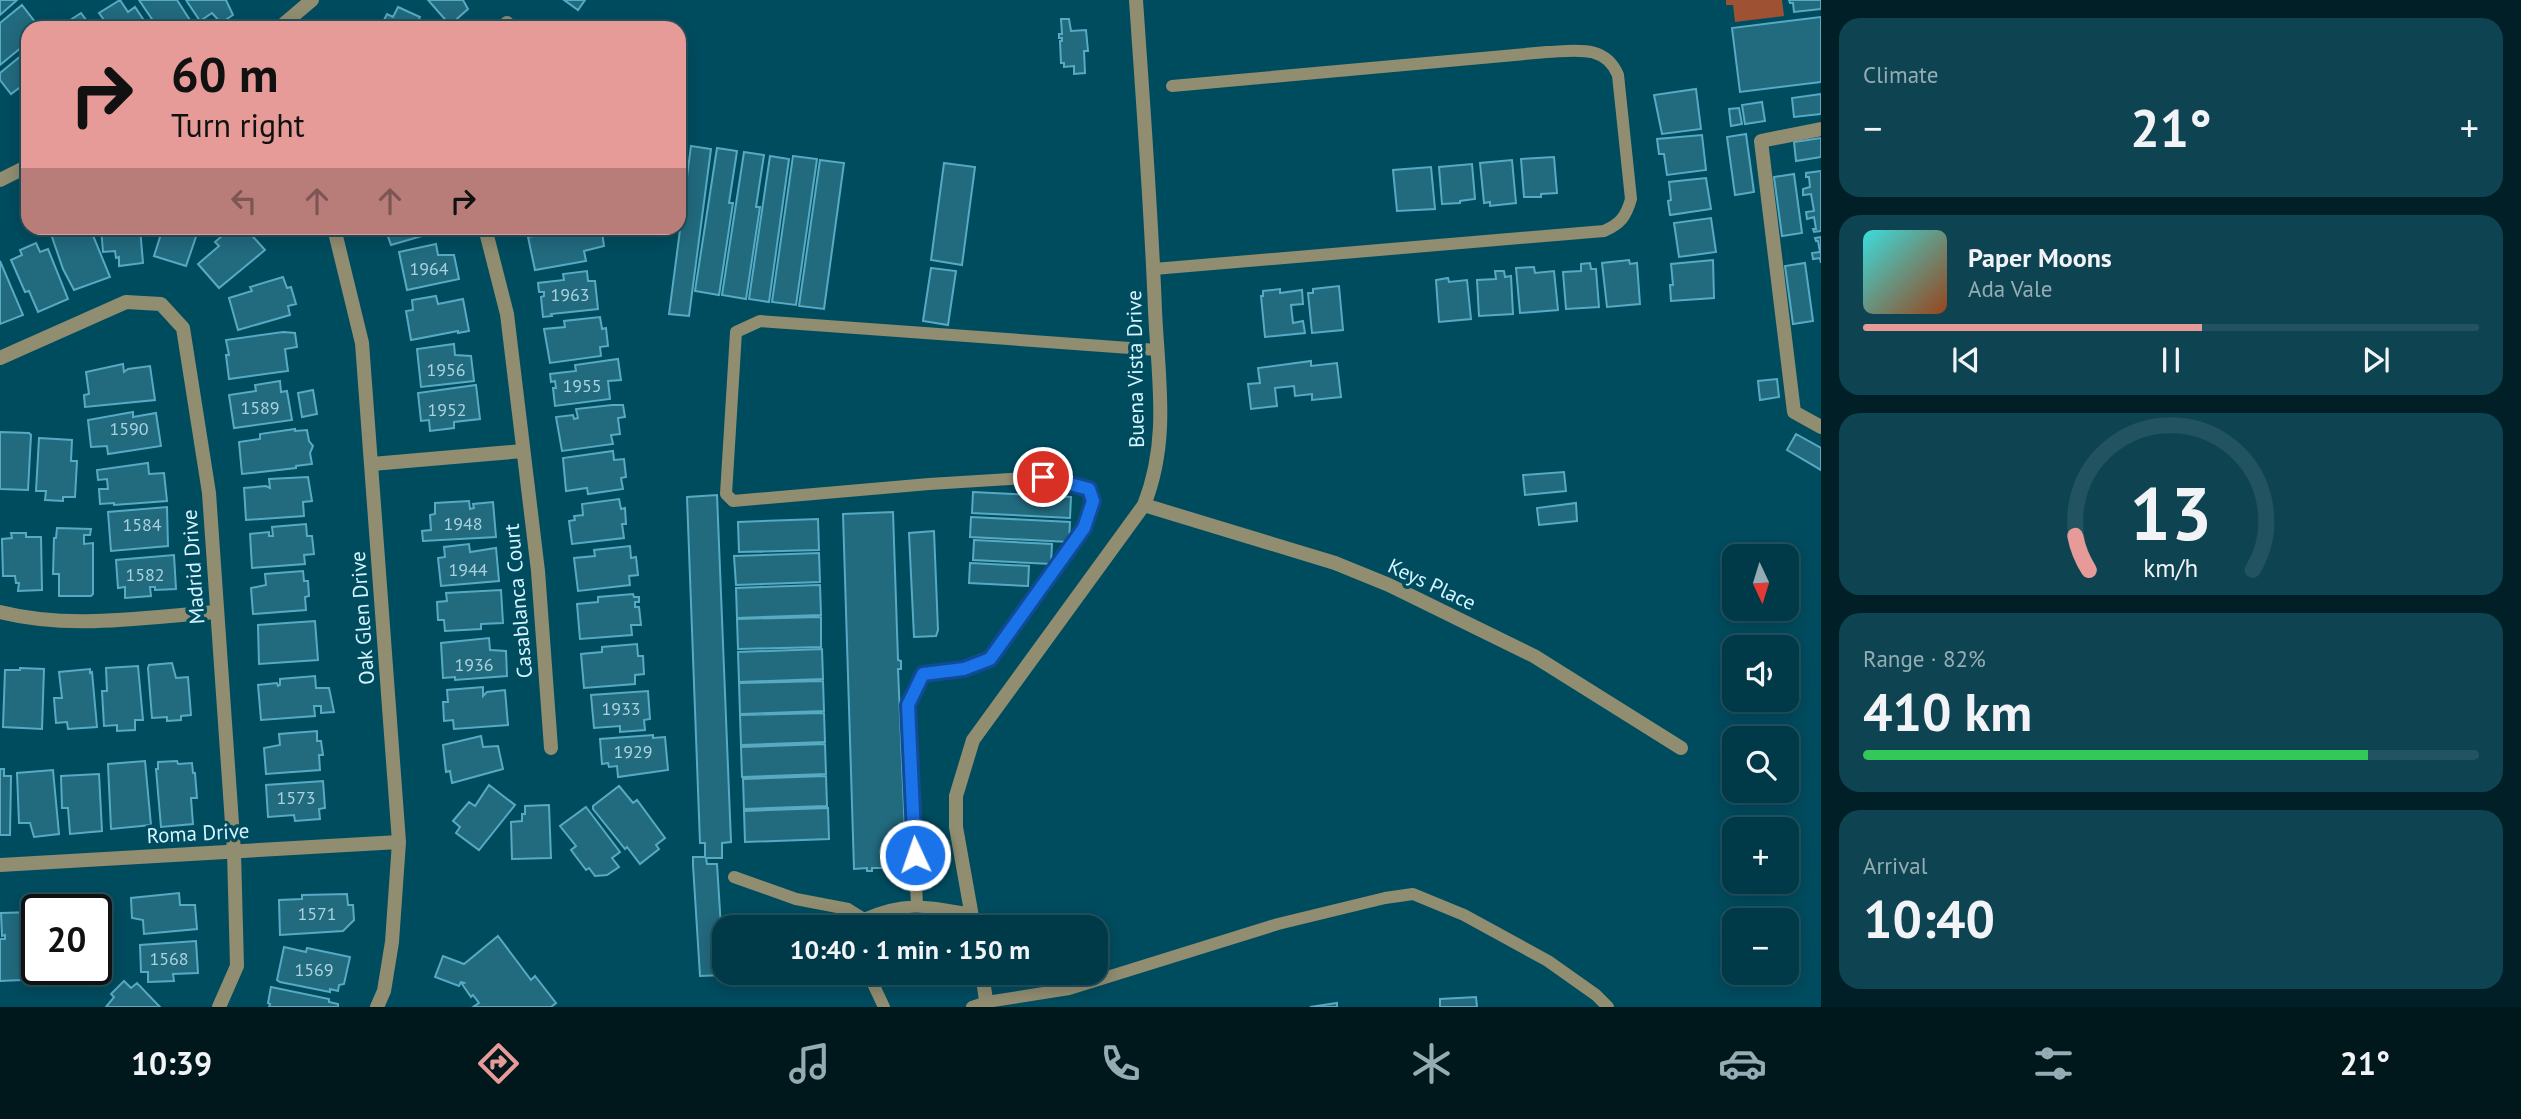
<!DOCTYPE html>
<html lang="en">
<head>
<meta charset="utf-8">
<style>
	body { margin:0; font-family:"PT Sans",sans-serif; background:#0e4452; color:#f1f3f6; height:100vh; display:flex; flex-direction:column; font-size:26px; white-space:nowrap }
	* { box-sizing:border-box; margin:0 }
	p { font-size:23px; color:#95acb4 }
	.icon { flex:none; width:38px; height:38px; fill:none; stroke:currentColor; stroke-width:2; stroke-linecap:round; stroke-linejoin:round }
	.map { position:relative; flex:1; overflow:hidden }
	.side { display:flex; flex-direction:column; gap:18px; padding:18px; background:#001f27; width:700px }
	.side>* { flex:none }
	.guide { position:absolute; left:21px; top:21px; width:665px; height:214px; border-radius:21px; box-shadow:0 4px 18px #0003,0 0 0 2px #225360; background:#e69b98; color:#111; overflow:hidden }
	.needle { width:46px; rotate:176deg }
	.controls { position:absolute; left:1722px; top:544px; display:grid; gap:14px }
	.controls a { display:grid; place-items:center; width:77px; height:77px; border-radius:14px; background:#003947; box-shadow:0 4px 18px #0003,0 0 0 2px #225360; font-size:35px }
	.speed { position:absolute; left:21px; top:894px; display:flex; gap:14px; font-size:35px; font-weight:700; text-align:center }
	.speed>* { display:grid; place-content:center; width:91px; height:91px; border-radius:50%; background:#003947; box-shadow:0 4px 18px #0003,0 0 0 2px #225360; line-height:1 }
	.speed .limit { border:4px solid #111; border-radius:10px; background:#fff; color:#111 }
	.pin { position:absolute; display:grid; place-items:center; width:60px; height:60px; color:#fff; margin:-30px; border:4px solid #fff; border-radius:50%; box-shadow:0 2px 7px #0007 }
	.me { position:absolute; width:77px; margin:-38px; rotate:357deg; stroke-linejoin:round; filter:drop-shadow(0 0 5px #0008) }
	.turn { display:flex; align-items:center; gap:24px; height:147px; padding:0 35px; font-size:32px }
	.turn .icon { width:91px; height:91px; stroke-width:2.5 }
	.turn b { display:block; font-size:49px; line-height:60px }
	.lanes { display:flex; align-items:center; height:66px; padding:0 35px; background:#0003; justify-content:center; gap:35px; direction:ltr }
	.lanes .off { opacity:.35 }
	.big { font-size:52px; font-weight:700; line-height:1.1 }
	.side .tile { flex:1; display:flex; flex-direction:column; justify-content:center; gap:10px; min-width:0; padding:0 24px; border-radius:21px; background:#0e4452 }
	.side .dial { align-items:center; gap:0 }
	.dial svg { height:182px; overflow:visible; fill:none; stroke:#225360; stroke-width:7; stroke-linecap:round; text-anchor:middle }
	.dial text { fill:#f1f3f6; stroke:none }
	.song { display:flex; align-items:center; gap:21px }
	.cover { width:84px; height:84px; border-radius:10px; background:linear-gradient(135deg,hsl(180 70% 55%),hsl(20 70% 35%)) }
	.played { height:7px; border-radius:4px; background:linear-gradient(90deg,#e69b98 55%,#225360 55%) }
	.keys { display:flex; justify-content:space-around; direction:ltr }
	.heat { display:flex; justify-content:space-between; align-items:center; font-size:38px; direction:ltr }
	.charge { height:10px; border-radius:5px; background:linear-gradient(90deg,#34c759 82%,#225360 0) }
	.trip { position:absolute; left:712px; top:915px; width:396px; height:70px; border-radius:21px; background:#003947; box-shadow:0 4px 18px #0003,0 0 0 2px #225360; font-weight:700; line-height:70px; text-align:center }
	.dock { display:flex; height:112px; justify-content:space-around; align-items:center; background:#00171c; color:#95acb4 }
	.dock .icon { width:49px; height:49px }
	.dock .active { color:#e69b98 }
	.dock b { font-size:32px; color:#f1f3f6 }
	main { display:flex; flex:1; min-height:0 }
	.map>svg:first-child { display:block }
	.green { fill:#9f5134 }
	.building { fill:#226a7e; stroke:#57aac3; stroke-width:2 }
	.lines { fill:none; stroke-linecap:round; stroke-linejoin:round }
	.service { stroke:#918d71; stroke-width:12 }
	.minor { stroke:#918d71; stroke-width:14 }
	.tertiary { stroke:#918d71; stroke-width:14 }
	.route-casing { stroke:#114b97; stroke-width:18 }
	.route { stroke:#1a73e8; stroke-width:12 }
	.labels { text-anchor:middle; dominant-baseline:central; stroke-width:7; stroke-linejoin:round; paint-order:stroke }
	.number-label { font-size:18px; fill:#a8d2df }
	.street-label { font-size:21px; fill:#d5f4ff; stroke:#004c5f }
</style>
</head>
<body>
<main>
<div class="map">
<svg width="1821" height="1007" viewBox="0 0 1821 1007">
	<rect width="100%" height="100%" fill="#004c5f"/>
	<path class="green" d="M1726,0H1782L1784,16L1735,22L1733,5H1726Z"/>
	<path class="building" d="M0,0H17L0,15Z
		M120,0L128,12L135,7L149,28H110L99,13Z
		M139,0H177L195,28H158Z
		M186,0H226L233,15L221,23L212,13L200,21Z
		M428,0H463L468,9L450,25Z
		M564,0H585L578,10Z
		M1789,0H1821V9L1794,12L1793,3H1790Z
		M22,5L35,22L24,32L28,37V42L0,65V23Z
		M398,7L420,17L417,23L429,28H380L387,14L393,17Z
		M81,13L92,28H62L61,26Z
		M1821,17V82L1740,92L1732,28Z
		M1061,19H1069L1071,31L1086,30L1088,51H1084L1085,73L1074,74V66L1064,67V63H1061L1060,41H1062V38H1059V34H1062Z
		M28,50V91L23,85L11,94L0,80V73Z
		M1696,89L1701,129L1662,134L1654,95Z
		M1821,94V114L1794,117L1792,98Z
		M1762,102L1765,121L1745,124L1742,105Z
		M1739,108L1742,124L1731,126L1729,109Z
		M28,111V126L22,114Z
		M1746,134L1754,192L1735,195L1727,137Z
		M1702,135L1706,170L1667,175L1664,154H1659L1657,139Z
		M1821,138V157L1796,161L1794,142Z
		M691,146L711,149L689,316L669,314Z
		M717,148L737,151L729,203H733L719,295L695,291Z
		M744,152L764,155L756,207H760L746,299L722,295Z
		M770,156L789,159L769,302L749,299Z
		M793,156L817,159L796,305L772,302Z
		M1554,157L1557,193L1541,194V197H1524L1521,159Z
		M820,160L844,163L824,309L799,306Z
		M1512,160L1516,203L1490,206V202L1484,203L1480,163Z
		M944,163L975,167L962,265L931,260Z
		M1472,164L1475,199L1460,201V203L1442,204L1439,167Z
		M1431,167L1435,209L1397,211L1393,170Z
		M1821,171V231L1814,232L1813,229H1816L1814,217L1807,219L1806,212L1814,211L1811,194L1803,195V189L1810,187L1809,177H1806V173Z
		M1794,174L1802,233L1782,236L1774,177Z
		M1706,178L1711,209L1670,215L1668,201L1671,200L1669,182Z
		M1711,218L1716,252L1679,257L1674,223Z
		M61,228L62,232L73,228H90L110,277L74,290L63,269L52,237L54,236L52,232Z
		M101,228H140L143,263L119,266V257L116,258L115,251L103,252Z
		M158,228H199L186,266L154,256L161,234L157,233Z
		M231,228H237L242,233L246,229L265,250L219,288L198,264L219,246L215,242Z
		M385,228H446V229L391,245Z
		M548,228H594L595,233L602,232L604,246L584,251L586,261L535,270L528,237L549,233Z
		M1821,237V263L1820,258L1813,259L1812,253L1820,252L1818,241H1816L1815,238Z
		M36,243L40,252L48,249L68,299L38,312L29,291L25,292L11,260L22,255L20,250Z
		M436,244L438,255H454L459,279L407,290L399,252Z
		M1629,260L1630,264L1637,263L1640,304L1607,307L1602,263Z
		M1713,260L1714,298L1671,301L1670,285H1673L1671,264Z
		M0,261L23,315L0,324Z
		M1590,263L1591,269H1596L1599,307L1566,309L1563,272L1581,271V264Z
		M1805,263L1813,321L1793,324L1785,266Z
		M1534,267L1535,273L1554,271L1558,310L1520,313L1516,268Z
		M931,268L956,271L948,325L923,321Z
		M587,271L588,281H595L598,309L551,314L552,316L543,317L541,297L544,296V292H539L538,283L564,280L563,274Z
		M1495,271H1504L1505,277L1511,276L1513,314L1479,316L1477,280L1496,279Z
		M283,277L287,288L291,287L296,304L288,306L290,315L238,330L229,298L252,291L250,287Z
		M1448,278L1449,282L1467,280L1471,319L1439,322L1436,280Z
		M1339,286L1343,330L1312,333L1308,293H1313V289Z
		M1280,289V293L1302,290L1303,304L1291,305L1293,323L1303,321L1305,333L1265,337L1261,296H1263V291Z
		M436,296L438,304L463,299L469,331L458,333V331L411,340L406,311L413,310L412,300Z
		M600,317L602,329L606,328L608,346L600,347L601,356L550,363L544,329L565,327L564,321Z
		M283,332L295,333L297,347L285,349L288,371L229,379L226,355H229L226,340Z
		M454,344L455,355L471,356L474,381L421,387L417,349Z
		M618,359L621,380L608,381L610,399L555,406L553,388H556L555,381L551,382L550,374L576,371L575,365Z
		M1311,361V366L1337,363L1341,397L1312,400V394L1295,396L1294,386L1275,388L1277,406L1251,409L1248,384L1260,383L1258,368Z
		M123,364L124,372L128,369L150,366L155,400L85,407L84,395L89,394L86,372Z
		M1777,379L1779,397L1760,400L1758,381Z
		M280,381L281,392L287,391L292,420L234,428L229,395L256,391L255,385Z
		M476,385L480,419L454,422V428L430,431L429,420L421,421L418,393Z
		M313,390L317,414L302,417L298,393Z
		M612,405H623L625,417L618,418L620,434L611,435L613,444L562,451L556,417L573,415L574,419L578,418L576,409Z
		M133,412V417L156,413L161,446L108,454L107,446L91,447L88,420Z
		M295,429V431L307,430L309,441L313,446L310,453L312,464L296,466V468L242,474L239,442L260,439V434Z
		M0,432L29,433L31,435L28,490L0,489Z
		M1796,434L1821,448V470L1787,450Z
		M39,438L72,440L71,461H77L75,497H63V501L45,500L46,491H36Z
		M613,451L614,460L624,459L626,477L621,478L623,489L588,494L587,488L566,491L563,458Z
		M148,463L149,474L164,473L167,501L114,505V503L100,504L99,489H108L107,479L98,480L97,470Z
		M1564,472L1566,491L1525,495L1523,475Z
		M308,477L312,501L303,502L304,516L246,520L244,488L266,486L270,488L269,479Z
		M973,492L1071,497L1070,518L972,513Z
		M717,495L731,842L722,843V858H706L707,864H717L724,975L700,976L693,865V857H705V843H700L687,497Z
		M619,499L621,509L625,508L626,524H622L624,538L572,544L569,521L575,520L574,516L583,515L582,504Z
		M469,501L470,509L474,508L473,504L493,502L496,537L423,541L422,531L431,530L430,515L435,514V503Z
		M1576,503L1577,521L1539,525L1537,508Z
		M167,507L168,546L111,551L108,512Z
		M893,512L898,660L901,661V669H898L906,857L882,858V868H872V871H867V868L854,869L843,514Z
		M971,517L1070,522L1069,542L970,537Z
		M818,519L819,550L739,552L738,522Z
		M306,524L307,536H312L314,554L304,555L305,564L252,568L250,534L269,532V536H273L272,527Z
		M57,528L91,529L90,535H84V544L93,543V594L91,596H59V574H53L54,538H56Z
		M934,531L938,630L936,636L914,637L909,533Z
		M11,533H26V537H41L42,590L18,591L19,583H16L15,576H3L2,539L12,538Z
		M974,540L1052,544L1051,564L973,560Z
		M469,544L470,552L496,548L499,581L441,586L438,558L445,557L444,547Z
		M630,546L631,558L636,557L638,575L629,576L630,585L578,591L574,558L595,556L594,550Z
		M819,553L820,582L736,585L734,556Z
		M174,555L176,589L155,590V587H150L151,596L125,598V587L118,588L116,560Z
		M970,563L1029,566L1028,586L969,583Z
		M303,571L304,581H308L309,596L305,597L306,610L253,614L251,588L266,585L265,574Z
		M820,585L821,615L737,618L736,588Z
		M501,590L503,623L481,624V629L445,631L444,620H438L437,602L447,601L446,593Z
		M633,594L634,597H639V602H635V607H639L641,625H631L632,635L580,639L577,604L598,602V597Z
		M821,617V647L738,649L737,619Z
		M315,621L318,660L259,664L258,625Z
		M489,638L490,650L506,651L507,676L455,680V677L443,678L441,643Z
		M637,644L638,656H643L644,674L635,675V684L584,688L581,654L602,652V647Z
		M822,649L823,679L739,682L738,652Z
		M172,663L176,678L188,677L191,715L181,716V720L167,721V717L152,718L148,668L149,665Z
		M138,666L143,720H135V730L117,731V725L104,726L102,691H107L106,668Z
		M20,668L44,669L42,729L3,727L5,670H20Z
		M90,669V673L92,672L97,727L68,729L67,722L56,723L54,698H62L59,672Z
		M315,676L316,688H329L334,712L321,713V706H314L315,716L261,720L258,685L277,683L278,686L280,685V679Z
		M823,681L824,711L740,714L739,683Z
		M483,687V696L487,692L505,690L508,725L454,729L453,720L444,721L443,702H448L447,690Z
		M648,691L650,719L644,720L645,730L620,732V726L594,728L591,695Z
		M824,713L825,742L741,745L740,715Z
		M317,731V741H321L323,755H319L320,770L266,774L264,748L280,745L279,734Z
		M653,735V738L665,737L668,770L618,777L617,766L609,767L608,763L602,764L600,739Z
		M481,736L483,747L498,746L503,769L452,783L450,771L446,772L443,745Z
		M825,744L826,774L742,777L741,747Z
		M145,761L151,825L111,829L108,764Z
		M177,761L178,764L192,763L193,773H195L197,798H191L193,824L161,827L156,769H158V762Z
		M0,769H4V776H11L10,835H0Z
		M53,770L59,834L34,837L30,823H19L17,773Z
		M99,774L102,831L70,834L68,808H62L61,776Z
		M826,776L827,806L744,809L743,779Z
		M323,781L325,808L319,809L320,819L295,821L294,815L268,817L266,785Z
		M489,785L515,805L479,850L456,833L460,827L453,821L469,802L475,806Z
		M619,786L633,803L637,800L665,838L656,845L659,849L640,864L627,847L625,849L593,809V806Z
		M549,805L551,858L512,859L511,822L522,821V814H525V806Z
		M586,807L620,852L612,858L619,867L607,875L595,876L589,868L586,870L571,850L576,846L560,826Z
		M828,808L829,839L745,842L744,811Z
		M179,893L180,905H195L197,929L144,934L143,920L132,918L131,898Z
		M347,894L348,905H353L354,920L343,931L280,935L279,900L302,899V895Z
		M32,912V915H35L37,970L21,971V980L0,981V939H5V935L2,936L1,913Z
		M776,920L777,928H764L763,922Z
		M498,936L531,980L535,976L556,1003L551,1007H473L479,1003L473,995L471,997L462,984L464,983L461,982L459,986L435,977L443,956L464,964Z
		M196,941L198,973L173,974L174,981L148,982V972H141L140,945Z
		M284,947L306,952L307,948L350,957L344,984L339,985L338,991L330,989V992L280,982L277,980Z
		M51,970H69V974L51,975Z
		M124,981L131,988L137,983L160,1007H106L114,997L111,994Z
		M271,987L329,999V1002L338,1004V1007H269L270,1004L268,1003Z
		M1476,997L1477,1007H1440V999Z
		M1337,1003V1007H1310Z"/>
	<g class="lines">
		<path class="service" d="M1154,269L1604,231C1620,224 1626,217 1631,199L1618,75C1605,44 1575,51 1547,52L1172,86
			M734,877L796,899L848,909L864,919
			M917,905L908,705L923,674L964,669L990,659L1084,528L1092,501L1089,489L1043,477L929,484L733,501L726,494L736,332L760,321L1157,350
			M865,928L864,919C905,900 929,906 972,914
			M868,973L884,1007
			M972,1007L987,1002L1069,989L1278,924L1385,898L1413,894L1464,915L1548,961L1596,995L1608,1007"/>
		<path class="minor" d="M502,28L507,23
			M1821,129L1761,141L1794,412L1821,427
			M334,228L362,343L399,842L392,942L384,991L377,1007
			M485,228L507,314L538,571L551,748
			M0,358L126,302L161,304L183,328L209,493L234,852L237,966L219,1007
			M372,464L523,451
			M1144,505L1335,563L1389,585L1534,656L1681,748
			M0,612C71,630 145,617 217,612
			M0,865L399,842"/>
		<path class="tertiary" d="M279,28L312,0
			M0,180L28,166
			M974,928L956,827V796L973,740L1144,505C1170,440 1158,378 1155,310C1151,206 1143,103 1136,0
			M982,973L987,1007"/>
	</g>
	<g class="lines">
		<g class="route-casing">
			<path id="route" d="M915,855L908,705L923,674L964,669L990,659L1084,528L1093,501L1089,489L1043,477"/>
		</g>
		<use href="#route" class="route"/>
	</g>
	<g class="labels">
		<g class="number-label">
			<text x="429" y="268">1964</text>
			<text x="570" y="294">1963</text>
			<text x="446" y="369">1956</text>
			<text x="582" y="385">1955</text>
			<text x="260" y="407">1589</text>
			<text x="447" y="409">1952</text>
			<text x="129" y="428">1590</text>
			<text x="463" y="523">1948</text>
			<text x="142" y="524">1584</text>
			<text x="468" y="569">1944</text>
			<text x="145" y="574">1582</text>
			<text x="474" y="664">1936</text>
			<text x="621" y="708">1933</text>
			<text x="633" y="751">1929</text>
			<text x="296" y="797">1573</text>
			<text x="317" y="913">1571</text>
			<text x="169" y="958">1568</text>
			<text x="314" y="969">1569</text>
		</g>
		<g class="street-label">
			<text transform="translate(1135 369) rotate(-91)">Buena Vista Drive</text>
			<text transform="translate(193 567) rotate(-94)">Madrid Drive</text>
			<text transform="translate(1432 584) rotate(25)">Keys Place</text>
			<text transform="translate(518 601) rotate(-95)">Casablanca Court</text>
			<text transform="translate(362 618) rotate(-94)">Oak Glen Drive</text>
			<text transform="translate(198 833) rotate(-3)">Roma Drive</text>
		</g>
	</g>
</svg>
<div class="controls">
<a><svg class="needle" viewBox="-14 -14 28 28"><path d="M0-13l5 13h-10z" fill="#e53935"/><path d="M0 13l5-13h-10z" fill="#95acb4"/></svg></a>
<a><svg class="icon" aria-label="sound" viewBox="0 0 24 24"><path d="M4 9h4l5-4v14l-5-4H4zM17 9q2 3 0 6"/></svg></a>
<a><svg class="icon" aria-label="search" viewBox="0 0 24 24"><circle cx="10" cy="10" r="6"/><path d="M15 15l6 6"/></svg></a>
<a>+</a>
<a>−</a>
</div>
<div class="speed"><div class="limit">20</div></div>
<div class="pin" style="left:1043px;top:477px;background:#d93025"><svg class="icon" aria-label="arrive" viewBox="0 0 24 24"><path d="M6 21V4h12l-3 4 3 4H6"/></svg></div>
<svg class="me" style="left:915px;top:855px" viewBox="-20 -20 40 40"><circle r="17" fill="#1a73e8" stroke="#fff" stroke-width="3"/><path d="M0-11L8 9 0 5-8 9z" fill="#fff"/></svg>
<div class="trip">10:40 · 1 min · 150 m</div>
<div class="guide">
<div class="turn"><svg class="icon" aria-label="right" viewBox="0 0 24 24"><path d="M7 20v-9h11M14 6l5 5-5 5"/></svg><div><b>60 m</b>Turn right</div></div>
<div class="lanes"><svg class="icon off" aria-label="left" viewBox="0 0 24 24"><path d="M17 20v-9H6M10 6l-5 5 5 5"/></svg><svg class="icon off" aria-label="ahead" viewBox="0 0 24 24"><path d="M12 20V5M6 11l6-6 6 6"/></svg><svg class="icon off" aria-label="ahead" viewBox="0 0 24 24"><path d="M12 20V5M6 11l6-6 6 6"/></svg><svg class="icon" aria-label="right" viewBox="0 0 24 24"><path d="M7 20v-9h11M14 6l5 5-5 5"/></svg></div>
</div>
</div>
<section class="side">
<div class="tile"><p>Climate</p>
<div class="heat"><a>−</a><b class="big">21°</b><a>+</a></div>
</div>
<div class="tile">
<div class="song"><i class="cover"></i><div><b>Paper Moons</b><p>Ada Vale</p></div></div>
<div class="played"></div>
<div class="keys"><svg class="icon" aria-label="previous" viewBox="0 0 24 24"><path d="M18 5L8 12l10 7zM5 5v14"/></svg><svg class="icon" aria-label="pause" viewBox="0 0 24 24"><path d="M8 5v14M16 5v14"/></svg><svg class="icon" aria-label="next" viewBox="0 0 24 24"><path d="M6 5l10 7-10 7zM19 5v14"/></svg></div>
</div>
<div class="tile dial"><svg viewBox="0 0 100 80">
<path d="M14 69A42 42 0 1 1 86 69"/>
<path d="M14 69A42 42 0 0 1 8 54" stroke="#e69b98"/>
<text x="50" y="56" font-size="32" font-weight="700">13</text>
<text x="50" y="72" font-size="11">km/h</text>
</svg></div>
<div class="tile"><p>Range · 82%</p><b class="big">410 km</b><div class="charge"></div></div>
<div class="tile"><p>Arrival</p><b class="big">10:40</b></div>
</section>
</main>
<nav class="dock">
<b>10:39</b>
<svg class="icon active" aria-label="directions" viewBox="0 0 24 24"><path d="M12 3l9 9-9 9-9-9zM9 14v-3h6M13 9l2 2-2 2"/></svg>
<svg class="icon" aria-label="music" viewBox="0 0 24 24"><path d="M9 18V5l10-2v13"/><circle cx="6" cy="18" r="3"/><circle cx="16" cy="16" r="3"/></svg>
<svg class="icon" aria-label="phone" viewBox="0 0 24 24"><path d="M5 4h4l2 5-3 2q2 4 5 5l2-3 5 2v4C11 20 4 13 5 4z"/></svg>
<svg class="icon" aria-label="climate" viewBox="0 0 24 24"><path d="M12 3v18M4 7l16 10M4 17L20 7"/></svg>
<svg class="icon" aria-label="car" viewBox="0 0 24 24"><path d="M5 17H2v-5l4-1 3-4h7l3 4 3 1v5h-3M9 17h6M6 11h13"/><circle cx="7" cy="17" r="2"/><circle cx="17" cy="17" r="2"/></svg>
<svg class="icon" aria-label="filters" viewBox="0 0 24 24"><path d="M4 7h16M4 17h16"/><circle cx="9" cy="7" r="2"/><circle cx="15" cy="17" r="2"/></svg>
<b>21°</b>
</nav>
</body>
</html>
